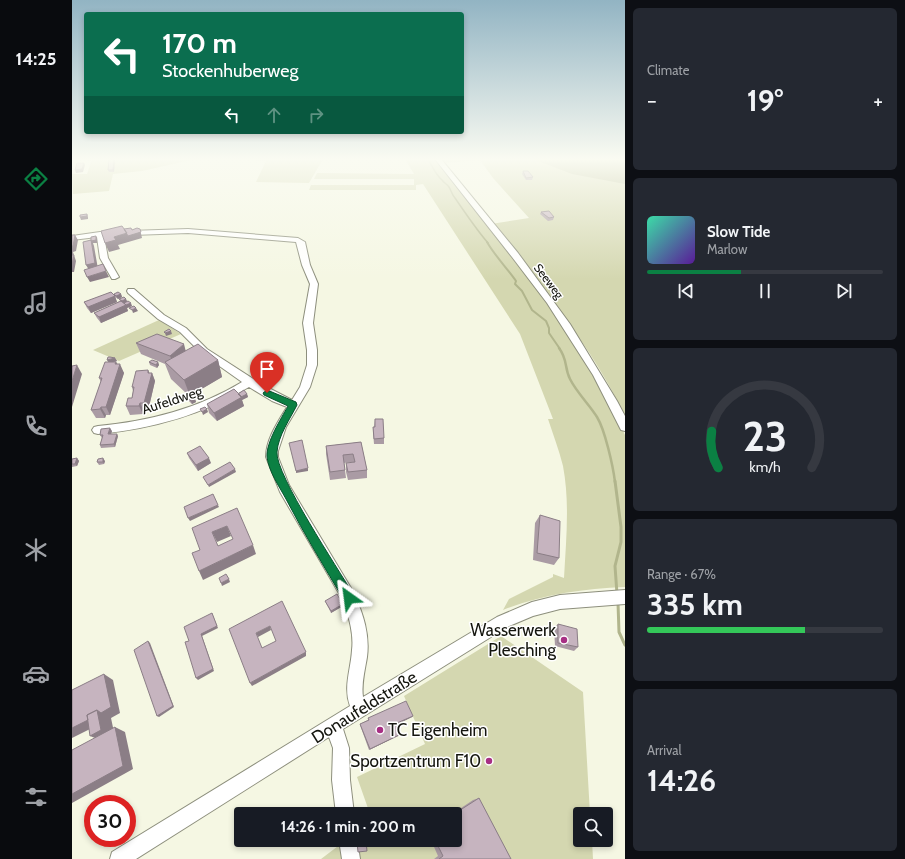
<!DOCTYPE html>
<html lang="en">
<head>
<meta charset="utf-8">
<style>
	body { margin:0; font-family:Cabin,sans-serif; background:#242831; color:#f1f3f6; height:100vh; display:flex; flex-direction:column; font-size:15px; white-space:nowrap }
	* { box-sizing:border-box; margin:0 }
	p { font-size:13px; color:#9ea1a6 }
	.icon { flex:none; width:22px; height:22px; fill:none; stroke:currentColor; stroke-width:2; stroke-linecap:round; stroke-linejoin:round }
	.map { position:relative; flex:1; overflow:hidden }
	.side { display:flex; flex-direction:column; gap:8px; padding:8px; background:#0d0f14; width:280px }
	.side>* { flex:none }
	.guide { position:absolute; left:12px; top:12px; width:380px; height:122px; border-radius:4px; box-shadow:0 2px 6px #0003; background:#0b6e4f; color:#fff; overflow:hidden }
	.fabs { position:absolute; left:501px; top:807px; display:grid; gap:8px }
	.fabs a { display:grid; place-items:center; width:40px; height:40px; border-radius:4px; background:#171b24; box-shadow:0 2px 6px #0003; font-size:20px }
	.speed { position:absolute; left:12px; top:795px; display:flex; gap:8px; font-size:20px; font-weight:700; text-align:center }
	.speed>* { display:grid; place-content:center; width:52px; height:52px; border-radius:50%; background:#171b24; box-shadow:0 2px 6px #0003; line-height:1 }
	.speed .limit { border:6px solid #d22; background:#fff; color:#111 }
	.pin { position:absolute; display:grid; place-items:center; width:34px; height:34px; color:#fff; margin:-41px -17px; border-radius:50% 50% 50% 0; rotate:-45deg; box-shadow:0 0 4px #0007 }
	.pin .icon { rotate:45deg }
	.me { position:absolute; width:44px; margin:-22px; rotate:329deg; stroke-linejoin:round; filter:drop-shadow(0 0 3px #0008) }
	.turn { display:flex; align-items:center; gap:14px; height:84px; padding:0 12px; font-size:18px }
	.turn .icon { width:52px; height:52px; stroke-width:2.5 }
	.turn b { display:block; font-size:28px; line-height:34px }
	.lanes { display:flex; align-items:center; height:38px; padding:0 12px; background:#0003; justify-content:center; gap:20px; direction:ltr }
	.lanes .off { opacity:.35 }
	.big { font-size:30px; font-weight:700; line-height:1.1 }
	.side .tile { flex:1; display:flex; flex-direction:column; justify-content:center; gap:6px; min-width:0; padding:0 14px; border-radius:6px; background:#242831 }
	.side .dial { align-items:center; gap:0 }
	.dial svg { height:104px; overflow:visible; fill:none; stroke:#363941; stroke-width:7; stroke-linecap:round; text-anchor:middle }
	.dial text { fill:#f1f3f6; stroke:none }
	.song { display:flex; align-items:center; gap:12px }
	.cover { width:48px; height:48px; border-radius:6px; background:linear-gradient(135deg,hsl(160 70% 55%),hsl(270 70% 35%)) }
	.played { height:4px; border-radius:2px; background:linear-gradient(90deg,#0b8043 40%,#363941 40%) }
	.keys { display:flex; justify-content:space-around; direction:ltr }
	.heat { display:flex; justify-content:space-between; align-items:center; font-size:22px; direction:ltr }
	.charge { height:6px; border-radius:3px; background:linear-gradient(90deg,#34c759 67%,#363941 0) }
	.trip { position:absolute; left:162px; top:807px; width:228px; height:40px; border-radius:4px; background:#171b24; box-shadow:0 2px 6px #0003; font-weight:700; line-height:40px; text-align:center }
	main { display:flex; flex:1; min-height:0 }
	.tabs { display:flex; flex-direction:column; width:72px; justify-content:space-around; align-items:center; background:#090b0e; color:#9ea1a6 }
	.tabs .icon { width:28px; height:28px }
	.tabs .selected { color:#0b8043 }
	.tabs b { font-size:18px; color:#f1f3f6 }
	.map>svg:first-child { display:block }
	.green { fill:#d4d7b0 }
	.water { fill:#b1b58c }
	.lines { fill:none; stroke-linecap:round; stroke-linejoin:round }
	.stream-far3 { stroke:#b1b58c; stroke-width:1.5 }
	.stream-far2 { stroke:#b1b58c; stroke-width:2 }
	.stream-far1 { stroke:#b1b58c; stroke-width:2.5 }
	.stream { stroke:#b1b58c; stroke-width:3 }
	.minor-casing { stroke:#8d8f7d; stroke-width:2 }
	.minor { fill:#fff; fill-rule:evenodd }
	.wall { fill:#aa9ba4 }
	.shaded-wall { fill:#8b7e86 }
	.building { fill:#c6b4bf; stroke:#8b7e86; fill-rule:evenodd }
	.route { fill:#0b8043; stroke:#07532c }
	.poi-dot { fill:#a72f84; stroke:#fff; stroke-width:1.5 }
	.labels { text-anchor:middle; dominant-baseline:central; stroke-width:3; stroke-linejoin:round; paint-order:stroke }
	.far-street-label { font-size:12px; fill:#14150e; stroke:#fff }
	.street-label { font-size:14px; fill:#14150e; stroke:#fff }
	.near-poi-label { font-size:17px; fill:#14150e; stroke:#fff; text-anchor:end }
	.near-street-label { font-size:17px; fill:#14150e; stroke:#fff }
</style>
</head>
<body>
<main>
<nav class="tabs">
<b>14:25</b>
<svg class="icon selected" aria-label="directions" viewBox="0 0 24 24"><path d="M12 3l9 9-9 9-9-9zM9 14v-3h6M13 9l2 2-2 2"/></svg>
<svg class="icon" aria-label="music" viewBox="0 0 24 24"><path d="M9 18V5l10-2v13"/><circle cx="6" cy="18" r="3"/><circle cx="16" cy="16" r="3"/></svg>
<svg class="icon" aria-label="phone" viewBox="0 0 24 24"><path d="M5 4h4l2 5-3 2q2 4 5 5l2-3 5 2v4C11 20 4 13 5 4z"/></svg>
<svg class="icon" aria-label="climate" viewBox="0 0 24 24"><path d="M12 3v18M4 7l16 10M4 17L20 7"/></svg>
<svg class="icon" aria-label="car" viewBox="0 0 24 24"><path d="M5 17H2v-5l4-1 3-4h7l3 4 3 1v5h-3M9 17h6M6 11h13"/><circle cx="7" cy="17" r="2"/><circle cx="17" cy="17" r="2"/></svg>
<svg class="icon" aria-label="filters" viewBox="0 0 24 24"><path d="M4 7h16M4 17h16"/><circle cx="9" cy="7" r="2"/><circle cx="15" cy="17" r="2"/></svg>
</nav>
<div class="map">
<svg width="553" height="859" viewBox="0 0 553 859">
	<rect width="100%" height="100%" fill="#f5f7e3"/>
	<path class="green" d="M17,159H119V160L70,171L41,174L37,191L1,194L0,174H15L19,162Z
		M166,159H251L237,183L184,182L194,161Z
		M333,159H364C382,187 404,210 425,236C474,298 520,363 553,435V587C510,589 472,594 431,610L437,599L481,577V574L492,578C494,541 498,503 491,466C487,450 481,434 476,419H481L448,334L351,184L344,185V190H237L239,185H342V179H242L245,173L342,174Z
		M368,159H553V417C521,346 467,285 419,224L457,218L421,178L408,160L371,163Z
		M87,320L109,334L47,361L21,350Z
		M429,636L511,692L518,814H508V840H520L521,859H249L274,840H383V814H298L285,777L353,744L332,696Z"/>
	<path class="water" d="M461,159H553V184L500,174Z"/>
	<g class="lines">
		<path class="stream-far3" d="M356,159C360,166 364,175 370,180C372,183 375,184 377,187C379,190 380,195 383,198C394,214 404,229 416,243"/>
		<path class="stream-far2" d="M415,242C423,256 435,268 444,281L443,284L450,291L460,310L474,321L477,328V333L488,349"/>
		<path class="stream-far1" d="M487,348C496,360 492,367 498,379C505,393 517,404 525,417C533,430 541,466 543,482"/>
		<path class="stream" d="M543,481L549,527V542L543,566L545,594
			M546,603L547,632L553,645"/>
		<g class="minor-casing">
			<path id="minor" d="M363,159H369L446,253L498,324L545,401L553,416V431L549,430L521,375L475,303L440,257Z
				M116,229L226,238L233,242L238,265L246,284L241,323L245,350V365L238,387L214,427L206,451V457L217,485L282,593C291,614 298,634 295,657C293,670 289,684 291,697L425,617L460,602L488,595L553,590V604L488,609L461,616L435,627L271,729L277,748L278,780L282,814H264L260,780L261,748L257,737L64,859H38L40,852L278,706C271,687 279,669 280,650C282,634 277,618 272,602L208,492L194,457C194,439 206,422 215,407L200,401L177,387C130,415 80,429 26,434L22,433L20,430L22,427L26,426C78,421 125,409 170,382L129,353L108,332L86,319L56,293L55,291L56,289H62L92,315L114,328L135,349L189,384L220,400L228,387L235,365V350L231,323L238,284L230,265L224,242L116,233L32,236L36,258L47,277L43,279H40L28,258L25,237L0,240V236L28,232Z
				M267,840H285L288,859H270Z"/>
		</g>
		<use href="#minor" class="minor"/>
	</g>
	<path class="wall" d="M37,159H43L42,172H37L36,170Z
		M451,171L461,177L460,180H454L450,174Z
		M469,212L482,217L481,220L476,221L468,214Z
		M42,294H49L50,297L46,299L43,297L45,302L19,313L15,308L12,302L43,296Z
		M47,299H54L55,301L60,306L55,308L56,311L29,323L25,318L22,313L48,301Z
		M64,343L114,351L146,360L150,377L119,395L123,399L124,402L120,404L114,398L113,395L115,394L99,379L93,364L69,354Z
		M43,358L45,361L43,362H44L52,373L38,415H34L33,418H24L19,410L29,382L27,378L36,362Z
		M77,362H86L87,365L85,368L78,365Z
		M76,370L77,373H80L83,381L76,411H72L71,414L58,415L54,406L60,398L61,391L60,387Z
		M166,394H175L176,397L170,400L172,406L145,421L137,413L135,404Z
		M303,419L312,438V444H302L301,432V427H302Z
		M40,431L39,434L46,436L43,447L29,448L28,445L30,438L28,435Z
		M289,442L295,470V478L276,480L274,472V463H281V462L272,463L273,470L274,478L258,480L254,454V446Z
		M115,453L139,463L126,471L117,458Z
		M5,458L7,461L5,466L0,467V459Z
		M33,461L32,464L27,465L25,462Z
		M468,515L487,558L482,565L461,560L463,523Z
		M253,601L271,604V606L259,613Z
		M486,624L506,647L502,651L483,646L482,628Z
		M341,716L340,717L325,724L328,735L297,750L288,725V724L296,720V718Z
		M407,798L439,859H362L366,856L359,840H383V814H380L401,800Z"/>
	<path class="shaded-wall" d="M42,159H43L42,172L41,170Z
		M12,163L13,165L11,172L4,173L3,170Z
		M15,214L16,217V219L9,220L8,217Z
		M68,229L70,238L46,245L48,249L37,252L33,243L42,237Z
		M3,235L6,240L4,251L1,252L4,261L2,272H0V246Z
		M24,236L25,239V243H21L22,246L26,269L17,270L14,265L19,241Z
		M34,271L37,277L18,282L15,277Z
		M49,294L50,297L46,299L44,296Z
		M43,296L45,302L19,313L16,307Z
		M54,299L55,302L51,304L50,301Z
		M59,303L60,306L55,308L54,305Z
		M54,305L56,311L29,323L27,317Z
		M64,308L66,311L61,313L60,310Z
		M99,331L100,334L94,336L93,333Z
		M112,344L115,356L103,368L98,356Z
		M43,358L45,361L37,363L35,360Z
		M146,360L150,377L118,396L112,380Z
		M44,362L47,367L48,364L52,373L38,415L34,407Z
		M86,362L87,365L85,368L84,365Z
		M5,365L10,374L0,407V381Z
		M76,370L79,376L80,373L83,381L76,411L72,403Z
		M175,394L176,397L170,400L172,406L145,421L142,413Z
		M123,399L124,402L120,404L119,401Z
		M68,403L72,411L71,414L67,406Z
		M29,407L34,415L33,418L28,409Z
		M135,409L136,412L131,415L130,412Z
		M38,428L40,431L38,437L36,434Z
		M45,434L46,436L43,447L42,444Z
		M5,458L7,461L5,466L3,464Z
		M31,458L33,461L32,464L31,462Z
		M137,458L139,463L126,471L124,465Z
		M236,468V471L224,473V471Z
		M163,469L164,472L137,487L136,485Z
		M146,505L147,507L118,521L116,518Z
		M155,526L159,536L145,542L140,532Z
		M181,545L184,554L131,580L127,571Z
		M157,579L158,582L150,586L149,583Z
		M271,604V606L259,613V611Z
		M140,613L146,628L130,636L142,671L126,680L124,678L129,634Z
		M198,626L199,630L186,637L184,633Z
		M76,641L78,643L102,707L87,717L85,716Z
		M234,652V656L180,686L178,683Z
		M32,674L41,680L48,713L39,718L43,737L33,742L18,736L28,724L0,738V728L25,710Z
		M341,716L340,717L324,725L325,723Z
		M43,727L53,732L61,769L0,803V794Z
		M329,734L328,735L297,750L298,749Z"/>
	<path class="building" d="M37,159H42L41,170H36Z
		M5,163H12L10,169L3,170Z
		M451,171H456L461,177L454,178Z
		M477,211L482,217L477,218L469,212Z
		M15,214V216L8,217V215Z
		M50,226L55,233L42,237L44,240L33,243L29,231Z
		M59,228L60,230L65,228L68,229L69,232L56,236L52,229Z
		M0,235H3L1,246H0Z
		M24,236V240L19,241V237Z
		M19,240L23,263L14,265L11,242Z
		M0,255H2L0,264Z
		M31,264L34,271L15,277L12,270Z
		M39,292L43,296L16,307L12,302Z
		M46,292L49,294L44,296L42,294Z
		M52,297L54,299L50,301L47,299Z
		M49,301L54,305L27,317L22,313Z
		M56,301L59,303L54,305L52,303Z
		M62,306L64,308L60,310L57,308Z
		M97,329L99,331L93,333L92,332Z
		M85,334L112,344L98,356L64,343Z
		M126,344L146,360L112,380L93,362Z
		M36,357H38L43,358L35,360Z
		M80,360L86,362L84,365L77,362Z
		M33,362H44L43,364H48L34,407H29L28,409L19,410L30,378H27Z
		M5,365L0,381V366Z
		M76,370V373H80L72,403H68L67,406H54L56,398H60L62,387H60L64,371Z
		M162,389L170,397L142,413L135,404Z
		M172,390L175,394L169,397L166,394Z
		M117,393L123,399L119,401L113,395Z
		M133,407L135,409L130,412L128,409Z
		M303,419H311L312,438L302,439L301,427H303Z
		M38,428L36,434H45L42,444L28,445L31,435H28L29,429Z
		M230,440L236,468L224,471L217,443Z
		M289,442L295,470L276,472L274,463L283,462L281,454L271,455L273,470L258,472L254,446Z
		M128,446L137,458L124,465L115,453Z
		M5,458L3,464H0V459Z
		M31,458V462H25L26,459Z
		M158,462L163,469L136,485L131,477Z
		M141,494L146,505L116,518L112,507Z
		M165,508L181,545L127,571L120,553L128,550L120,528ZM155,526L161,539L146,546L140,532Z
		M468,515L488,521L487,558L465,553Z
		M154,574L157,579L149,583L147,578Z
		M265,594L271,604L259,611L253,601Z
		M210,601L234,652L178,683L157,629ZM198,626L204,641L190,648L184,633Z
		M140,613L145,626L129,634L141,669L124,678L113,642L117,641L112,627Z
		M486,624L505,629L506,647L486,643Z
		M76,641L101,706L85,716L62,650Z
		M32,674L39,707L29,713L25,710L15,715L16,720L0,728V690Z
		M334,701L341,716L325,723L329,734L298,749L288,724L297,720L296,718Z
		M25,710L29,730L18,736L15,715Z
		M43,727L51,766L0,794V750Z
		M407,798L439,859H367L371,856L363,840H383V814H382Z
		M294,841L295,851L286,852L285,842Z"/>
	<linearGradient id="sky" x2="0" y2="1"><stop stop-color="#92b4c3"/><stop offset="0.57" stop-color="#fafbf2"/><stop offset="1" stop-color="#fafbf2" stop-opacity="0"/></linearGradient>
	<rect width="553" height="279" fill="url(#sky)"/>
	<path class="route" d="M195,390L224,402L225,405C218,419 206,436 205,452C203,474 267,570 281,594L283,598L281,602L277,604L273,602C253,568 232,534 214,499C207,486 197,472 195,457C194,442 209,419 216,406L192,395L191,393Z"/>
	<g class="poi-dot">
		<circle cx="492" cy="640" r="4"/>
		<circle cx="308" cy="730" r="4"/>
		<circle cx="417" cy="761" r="4"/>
	</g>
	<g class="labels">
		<g class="far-street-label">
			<text transform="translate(477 281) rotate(53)">Seeweg</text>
		</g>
		<g class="street-label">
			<text transform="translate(100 400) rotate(-18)">Aufeldweg</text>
		</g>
		<g class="near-poi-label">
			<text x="484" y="630">Wasserwerk<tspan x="484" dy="20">Plesching</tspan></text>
			<text x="316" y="730" text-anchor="start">TC Eigenheim</text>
			<text x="409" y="761">Sportzentrum F10</text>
		</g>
		<g class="near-street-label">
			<text transform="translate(292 707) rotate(-32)">Donaufeldstraße</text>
		</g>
	</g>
</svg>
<div class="fabs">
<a><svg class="icon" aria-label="search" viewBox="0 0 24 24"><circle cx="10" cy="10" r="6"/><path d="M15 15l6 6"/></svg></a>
</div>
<div class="speed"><div class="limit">30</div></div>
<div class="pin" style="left:195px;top:393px;background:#d93025"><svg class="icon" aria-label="arrive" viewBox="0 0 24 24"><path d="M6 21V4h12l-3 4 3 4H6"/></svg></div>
<svg class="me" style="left:277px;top:598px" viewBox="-20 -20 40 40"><path d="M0-17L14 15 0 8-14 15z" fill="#0b8043" stroke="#fff" stroke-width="4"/></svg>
<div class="trip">14:26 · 1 min · 200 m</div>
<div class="guide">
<div class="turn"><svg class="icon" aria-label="left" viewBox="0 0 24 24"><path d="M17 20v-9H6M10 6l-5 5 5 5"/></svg><div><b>170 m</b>Stockenhuberweg</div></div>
<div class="lanes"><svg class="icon" aria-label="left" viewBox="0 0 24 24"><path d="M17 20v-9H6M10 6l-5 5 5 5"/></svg><svg class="icon off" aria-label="ahead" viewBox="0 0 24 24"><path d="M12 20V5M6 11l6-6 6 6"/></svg><svg class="icon off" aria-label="right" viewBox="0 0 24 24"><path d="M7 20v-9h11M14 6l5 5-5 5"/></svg></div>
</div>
</div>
<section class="side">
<div class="tile"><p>Climate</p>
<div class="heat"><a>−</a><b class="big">19°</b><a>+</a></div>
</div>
<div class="tile">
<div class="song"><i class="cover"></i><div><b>Slow Tide</b><p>Marlow</p></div></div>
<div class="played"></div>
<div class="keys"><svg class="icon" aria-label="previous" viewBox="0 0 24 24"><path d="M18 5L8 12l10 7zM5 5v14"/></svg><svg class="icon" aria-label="pause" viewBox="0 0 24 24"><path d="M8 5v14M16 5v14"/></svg><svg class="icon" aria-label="next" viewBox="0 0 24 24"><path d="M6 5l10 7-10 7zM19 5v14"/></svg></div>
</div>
<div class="tile dial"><svg viewBox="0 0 100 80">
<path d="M14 69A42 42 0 1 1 86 69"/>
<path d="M14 69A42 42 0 0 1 9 41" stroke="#0b8043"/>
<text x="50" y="56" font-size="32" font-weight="700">23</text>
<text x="50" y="72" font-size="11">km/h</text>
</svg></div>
<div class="tile"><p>Range · 67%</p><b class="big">335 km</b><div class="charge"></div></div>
<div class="tile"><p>Arrival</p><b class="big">14:26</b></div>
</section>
</main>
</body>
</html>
